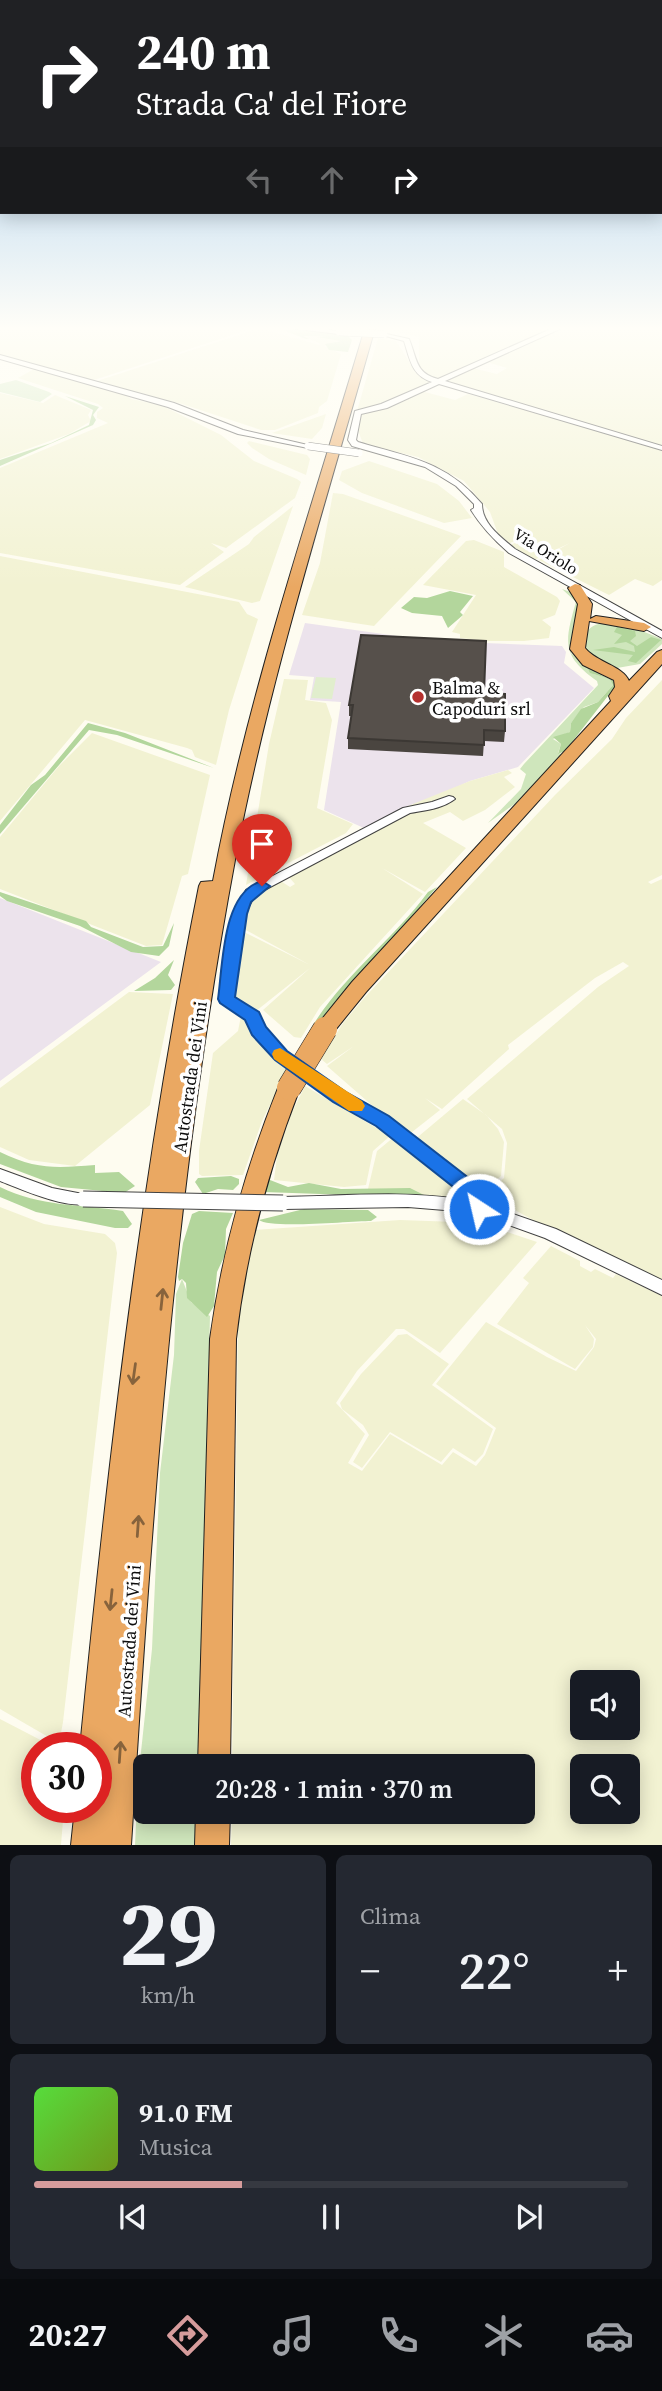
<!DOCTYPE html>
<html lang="it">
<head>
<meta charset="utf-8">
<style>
	body { margin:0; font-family:"Source Serif 4",serif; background:#242831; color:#f1f3f6; height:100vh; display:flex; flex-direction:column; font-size:26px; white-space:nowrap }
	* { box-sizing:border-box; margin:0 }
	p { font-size:23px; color:#9ea1a6 }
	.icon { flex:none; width:38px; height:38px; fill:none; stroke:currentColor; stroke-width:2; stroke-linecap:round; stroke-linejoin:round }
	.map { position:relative; height:1845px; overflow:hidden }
	.panel { display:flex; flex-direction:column; gap:10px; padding:10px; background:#0d0f14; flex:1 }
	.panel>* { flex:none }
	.banner { position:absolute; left:0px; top:0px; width:663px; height:214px; box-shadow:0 4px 18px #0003; background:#202124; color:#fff; overflow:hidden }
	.buttons { position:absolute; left:570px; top:1670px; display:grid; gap:14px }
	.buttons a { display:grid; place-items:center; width:70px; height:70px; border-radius:10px; background:#171b24; box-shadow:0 4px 18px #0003; font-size:35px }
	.speed { position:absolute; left:21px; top:1732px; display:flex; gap:14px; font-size:35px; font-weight:700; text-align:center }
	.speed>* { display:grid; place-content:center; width:91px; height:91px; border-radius:50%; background:#171b24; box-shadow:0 4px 18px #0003; line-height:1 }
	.speed .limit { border:10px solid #d22; background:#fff; color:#111 }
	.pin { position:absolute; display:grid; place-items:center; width:60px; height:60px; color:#fff; margin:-72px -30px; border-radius:50% 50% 50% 0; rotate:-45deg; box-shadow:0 0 7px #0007 }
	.pin .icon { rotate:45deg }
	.me { position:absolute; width:77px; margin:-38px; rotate:325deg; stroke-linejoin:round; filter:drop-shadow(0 0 5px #0008) }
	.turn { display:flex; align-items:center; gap:24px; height:147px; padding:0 21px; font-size:32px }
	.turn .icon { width:91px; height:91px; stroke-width:2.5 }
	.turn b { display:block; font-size:49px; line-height:60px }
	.lanes { display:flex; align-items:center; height:66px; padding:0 21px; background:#0003; justify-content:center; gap:35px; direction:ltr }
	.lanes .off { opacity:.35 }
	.big { font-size:52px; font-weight:600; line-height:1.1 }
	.panel .tile { flex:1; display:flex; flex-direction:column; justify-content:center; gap:10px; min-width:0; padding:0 24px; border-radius:10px; background:#242831 }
	.panel .dial { align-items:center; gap:0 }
	.dial b { font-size:91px; line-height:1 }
	.song { display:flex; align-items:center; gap:21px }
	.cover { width:84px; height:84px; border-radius:10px; background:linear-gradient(135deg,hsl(110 70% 55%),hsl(80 70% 35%)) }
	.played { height:7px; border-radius:4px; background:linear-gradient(90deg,#d69c9c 35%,#363941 35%) }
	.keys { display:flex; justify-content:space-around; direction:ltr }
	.heat { display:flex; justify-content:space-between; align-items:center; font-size:38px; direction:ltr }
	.panel .tiles { flex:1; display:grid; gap:10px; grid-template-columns:1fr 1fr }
	.tile:last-child { grid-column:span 2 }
	.trip { position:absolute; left:133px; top:1754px; width:402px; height:70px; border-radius:10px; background:#171b24; box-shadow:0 4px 18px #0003; font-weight:600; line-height:70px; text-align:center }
	.dock { display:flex; height:112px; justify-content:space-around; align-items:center; background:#090b0e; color:#9ea1a6 }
	.dock .icon { width:49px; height:49px }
	.dock .selected { color:#d69c9c }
	.dock b { font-size:32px; color:#f1f3f6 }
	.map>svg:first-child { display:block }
	.industrial { fill:#ece3ec }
	.farmland { fill:#f2f2d2; fill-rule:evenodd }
	.green { fill:#cfe6bc }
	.forest { fill:#b3d69c }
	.pitch { fill:#e1eecd }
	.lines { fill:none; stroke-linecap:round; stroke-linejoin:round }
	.minor-casing { stroke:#414141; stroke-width:2 }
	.highway-casing { stroke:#1f1f1f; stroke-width:2 }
	.minor { fill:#fff; fill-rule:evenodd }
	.highway { fill:#eaa862; fill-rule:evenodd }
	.minor-bridge-far1-casing { stroke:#414141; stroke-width:8; stroke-linecap:butt }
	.minor-bridge-casing { stroke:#414141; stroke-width:17; stroke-linecap:butt }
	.highway-bridge-casing { stroke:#1f1f1f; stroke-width:25; stroke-linecap:butt }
	.minor-bridge-far1 { stroke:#fff; stroke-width:7 }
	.minor-bridge { stroke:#fff; stroke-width:15 }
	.highway-bridge { stroke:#eaa862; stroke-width:24 }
	.wall { fill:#4a4540 }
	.building { fill:#56504b; stroke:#3c3834; stroke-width:2 }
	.oneway { stroke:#87633c }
	.route { fill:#1a73e8; stroke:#114b97; stroke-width:2 }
	.slow { fill:#f59e0b }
	.poi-dot { fill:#b5312f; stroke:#fff; stroke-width:2.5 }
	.labels { text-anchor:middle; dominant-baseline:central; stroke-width:7; stroke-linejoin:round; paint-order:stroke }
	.far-street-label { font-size:16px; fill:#0e0e0e; stroke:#fff }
	.poi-label { font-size:18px; fill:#0e0e0e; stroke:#fff; text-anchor:start }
	.street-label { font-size:18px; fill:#0e0e0e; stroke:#fff }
</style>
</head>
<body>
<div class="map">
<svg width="662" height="1845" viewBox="0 0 662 1845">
	<rect width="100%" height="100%" fill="#fefcf0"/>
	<path class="industrial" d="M305,623L433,641L562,646L566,652L564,663L594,688L518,767L470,781L366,829L324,810L341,702L310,700L314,677L289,675Z
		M0,898L161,962L0,1081Z"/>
	<path class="farmland" d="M0,328H254L91,381L0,356Z
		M260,328L319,345L321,344L305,337L321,335L340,340L324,346L341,354L327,401L319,407L318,413L275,430H261L182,404L94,382Z
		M382,328H556L437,381L428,378L419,369V337Z
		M564,328H662V446L440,382L472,368L497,374L507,368L487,362Z
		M378,338L396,341L417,374L433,382L385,404L357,411Z
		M34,369L126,395L131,399L161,405L221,435L254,461L297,479L301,482L295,498L226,548L211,543L224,552L180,585L0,553V468L108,423L97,418V412L103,408L98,404L18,378Z
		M421,391L455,400L468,394L662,449V580L653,586L635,579L609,595L539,560L570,543L534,560L511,545L527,536L510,543L498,534L490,512L464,481L418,457L363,444L358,430L362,413Z
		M0,393L43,403L55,395L91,410L88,415L91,421L69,434L0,459Z
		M326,414L322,428L312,439L272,433Z
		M249,441L307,455L310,459L306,475L269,459L252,448L247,443Z
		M369,461L437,484L459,501L472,518L444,523L362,493L339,480L342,471Z
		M333,493L343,494L461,536L374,626L302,615L320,563Z
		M293,506L260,601L252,603L185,587L249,544L254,537Z
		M474,540L504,552V567L557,597L560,601L555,615L542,620L551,627L549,638L524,641H486L460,638V634L452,632L476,595L423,585L466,541Z
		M0,556L239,602L247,614L258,619L229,710L216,765L195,757L192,750L187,748L85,720L0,821Z
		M284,679L308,680L305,700L326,703L332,720L317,808L353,824L346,833L246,885L269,744Z
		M662,680V875L648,882L651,884L662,879V1283L553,1231L486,1194L504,1178L507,1143L502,1129L467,1099L598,987L629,966L623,962L595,978L508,1045L509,1049L442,1109L425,1098L440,1110L407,1136L327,1066L354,1046L327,1064L321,1059L343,1023L365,997L555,795L612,739L626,718Z
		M92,733L210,775L188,874L182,876L162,945L146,946L0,889V837L59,766Z
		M508,770L512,773L504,777L515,787L485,810L463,821L450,812L423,823L466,848L425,892L382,868L423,894L320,1007L301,1038L294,1037L263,1010L310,968L256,1011L229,994L240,930L310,965L242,928L247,907L254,895L279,880L290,887L295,884L288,876L403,813L398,810L470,781Z
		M129,992L173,994L150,1105L75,1166L29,1160L0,1147V1088Z
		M241,1016L245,1017L268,1053L288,1069L262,1121L243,1175L202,1176L199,1174V1151L213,1053L238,1031Z
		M305,1086L390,1136L373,1151L366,1185L344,1187L274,1180L277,1156L291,1114Z
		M463,1099L486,1115L498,1129L504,1142L501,1176L484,1191L413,1141Z
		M394,1137L449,1179L457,1196L455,1201L367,1193L377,1151Z
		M0,1207L44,1224L105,1234L115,1243L117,1253L63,1722L61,1733L50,1738L0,1709Z
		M400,1220L457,1222L498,1229L537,1242L440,1353L404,1329H396L357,1371L336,1403L365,1434L348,1463L362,1471L390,1434L442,1465L453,1452L476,1466L485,1455L496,1428L436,1384L486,1322L547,1357L576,1371L594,1347L596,1339L585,1325L594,1339L593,1347L575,1369L497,1324L529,1283L523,1278L551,1246L580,1261V1266L591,1272L595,1269L613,1278L616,1274L662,1296V1845H231L232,1811H523V1766H232L238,1326L240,1292L253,1230ZM583,1682H628V1727H583ZM583,1766H628V1811H583Z
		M407,1334L449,1364L432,1385L493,1429L483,1454L475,1462L453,1448L441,1462L390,1432L362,1468L353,1462L369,1435L363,1425L342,1409L340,1403L361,1374L398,1335Z
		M0,1719L54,1747L69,1737V1748H37V1808H64L61,1845H0Z"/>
	<path class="green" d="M16,380L49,392L52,394L40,402L0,392V384Z
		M562,589L576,594L579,601L571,653L584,665L608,676L590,673L611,679L613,685L598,702L584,707L571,723L570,732L553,739L561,744L558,753L562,754L558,758L516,803L488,823L521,789L526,774L520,769L524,764L598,685L597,681C562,656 564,643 576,602Z
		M608,622L627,625L662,639V644L640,664L617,668L587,657C581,636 586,624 608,622Z
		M182,1279L191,1302L210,1316L198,1766H145V1811H197L196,1845H135L138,1780L152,1649L160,1473L174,1355L176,1294Z"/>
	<path class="forest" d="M278,328L346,334L352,340L348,352L329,350L325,344L341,341L317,337L326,336H303L309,339H306Z
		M65,396L99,407L93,415L96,420L93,425L0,466V460L51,443L89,425L93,410Z
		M450,591L473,596L460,612L463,615L448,628L442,616L412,613L401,608L414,597L427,598Z
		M617,627L635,631L636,636L630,641L637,646L651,637L661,640L636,663L628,661L633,655L593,650L614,647L635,652L634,646L626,642L614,644L622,635L614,632Z
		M588,669L618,683L565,751L558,754L561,744L553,737L570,732L571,723L581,709L598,702L613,685L610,679L590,673Z
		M88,723L125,733L214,768L117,735L89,730L0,834V825L31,785L45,775Z
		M437,887L304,1041C334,982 389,945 428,892Z
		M0,892L86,921L91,927L143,947L163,946L174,923L169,946L159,956L131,952L80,926L7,901L0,896Z
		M174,960L168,975L175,985L171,990L134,991L155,978Z
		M0,1152C37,1170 57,1168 95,1165V1173L119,1172L135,1186L124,1193L61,1187L0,1164Z
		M274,1161L270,1180L288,1187L309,1183L341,1189L410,1188L424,1195L377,1196L264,1192L271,1163Z
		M231,1176L239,1179V1184L233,1190L218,1189L203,1194L195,1182L198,1178Z
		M0,1187C41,1207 79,1204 123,1211L132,1224L128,1228H115L36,1212L0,1197Z
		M304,1209L368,1210L377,1217L371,1221C352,1221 269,1229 259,1220Z
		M199,1211L233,1213L226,1229L225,1255L217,1272L214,1306L207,1317L187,1298L186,1283L182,1279L179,1281L178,1277L183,1243L192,1214Z"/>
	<path class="pitch" d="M316,677L336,678L332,699L311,698Z"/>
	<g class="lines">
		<g class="minor-casing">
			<path id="minor" d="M289,328H319L342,332L339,334Z
				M553,328H562L445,381L662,446V450L439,384L387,408L361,414L356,440L358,442C408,457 446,461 482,504C482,524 501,537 515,549L662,631V638L509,553C494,540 481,526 471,510L474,508V504L456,486L425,467L352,446L348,440L355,411L381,404L432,382C412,376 410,360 404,341L382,335V333L409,339C417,358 415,373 438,379Z
				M0,355L174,403L243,430L312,446L308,448L238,434L168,407L0,359Z
				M449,796L453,797L455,799C442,809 425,810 410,813L255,895L245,914L233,997L258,1013L264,1028L286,1052L344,1093L387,1117L469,1180L484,1204L556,1229L662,1280V1295L545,1238L481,1215L457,1211L408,1207L283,1209L278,1207L275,1203L278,1199L283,1197C344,1196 406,1190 466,1200L459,1188L377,1125L334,1101L276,1058L253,1033L247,1019L219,999L233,914L246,890L403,808L432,802Z
				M0,1169L52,1188L88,1195L91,1199L88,1203C67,1210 21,1189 0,1181Z"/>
		</g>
		<g class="highway-casing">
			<path id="highway" d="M365,328H375C325,505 269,680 235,860C174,1185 152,1515 131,1845H71L75,1808H96V1794L101,1796L104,1763L96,1766V1748H80C108,1459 142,1171 199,886L201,882L213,881C248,693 311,511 365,328Z
				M575,584L580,585L592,604L590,619L596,616L644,623L651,627L644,631L589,621L585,648C596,662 623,666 629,681L657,652L662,650V664L366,992L332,1034H318L315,1029L318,1024L352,982L611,701L609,696L615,687L614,680L583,665L570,649L578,604L568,588Z
				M289,1080L297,1082L300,1088C268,1170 246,1252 236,1339L230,1766H198L210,1339C222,1252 245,1170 278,1088L281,1082Z
				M196,1811H230L229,1845H195Z"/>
		</g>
		<use href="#minor" class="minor"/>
		<use href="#highway" class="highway"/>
		<g class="minor-bridge-far1-casing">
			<path id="minor-bridge-far1" d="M339,332L384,334
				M308,446L359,453"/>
		</g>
		<g class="minor-bridge-casing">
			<path id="minor-bridge" d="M83,1199L283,1203"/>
		</g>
		<g class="highway-bridge-casing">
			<path id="highway-bridge" d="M289,1088L325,1029"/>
		</g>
		<use href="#minor-bridge-far1" class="minor-bridge-far1"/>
		<use href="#minor-bridge" class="minor-bridge"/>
		<use href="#highway-bridge" class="highway-bridge"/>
	</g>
	<path class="wall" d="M484,693L505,731L504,742L484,741L483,756L348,749V738L352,716H349V705Z"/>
	<path class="building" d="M361,635L486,641L484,693L505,694V731L484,730V745L348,738L353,705H349Z"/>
	<defs><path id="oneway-shaft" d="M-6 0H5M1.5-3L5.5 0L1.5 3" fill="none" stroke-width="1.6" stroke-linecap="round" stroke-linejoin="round" transform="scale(1.75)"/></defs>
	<g class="oneway">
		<use href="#oneway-shaft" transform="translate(162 1299) rotate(-84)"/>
		<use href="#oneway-shaft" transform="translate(134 1374) rotate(98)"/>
		<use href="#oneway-shaft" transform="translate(138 1526) rotate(-86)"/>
		<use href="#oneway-shaft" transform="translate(111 1600) rotate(96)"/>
		<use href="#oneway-shaft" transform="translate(120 1752) rotate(-86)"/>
	</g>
	<linearGradient id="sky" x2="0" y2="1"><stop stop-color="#95c3ec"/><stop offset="0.56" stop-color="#fffef8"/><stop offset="1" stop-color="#fffef8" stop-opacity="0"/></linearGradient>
	<rect width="662" height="587" fill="url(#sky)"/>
	<path class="route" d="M262,881L270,886L251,902L247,914L235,997L259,1012L266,1027L287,1051L346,1092L389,1116L470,1179L489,1209L486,1215H472L457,1190L376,1126L333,1102L275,1060L252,1035L245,1020L220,1003L218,999C223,964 222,892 262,881Z"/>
	<path class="slow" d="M280,1048L362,1101L365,1106L362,1111H349L274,1059L272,1054L274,1050Z"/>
	<circle class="poi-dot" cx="418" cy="697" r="7"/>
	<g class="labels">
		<g class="far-street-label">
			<text transform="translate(546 551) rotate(32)">Via Oriolo</text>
		</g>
		<g class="poi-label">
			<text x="432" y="687">Balma &amp;<tspan x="432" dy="21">Capoduri srl</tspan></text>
		</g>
		<g class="street-label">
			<text transform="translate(190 1077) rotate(-82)">Autostrada dei Vini</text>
			<text transform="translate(129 1641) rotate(-86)">Autostrada dei Vini</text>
		</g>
	</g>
</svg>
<div class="buttons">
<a><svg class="icon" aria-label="sound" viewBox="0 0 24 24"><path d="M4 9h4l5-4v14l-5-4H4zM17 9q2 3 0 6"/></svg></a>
<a><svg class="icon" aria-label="search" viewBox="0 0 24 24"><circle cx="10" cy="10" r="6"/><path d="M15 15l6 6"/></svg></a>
</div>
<div class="speed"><div class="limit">30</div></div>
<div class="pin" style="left:262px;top:886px;background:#d93025"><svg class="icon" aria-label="arrive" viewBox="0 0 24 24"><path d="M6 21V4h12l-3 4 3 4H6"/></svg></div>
<svg class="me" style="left:479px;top:1209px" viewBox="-20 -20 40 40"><circle r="17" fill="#1a73e8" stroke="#fff" stroke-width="3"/><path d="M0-11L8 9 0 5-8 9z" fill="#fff"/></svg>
<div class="trip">20:28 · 1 min · 370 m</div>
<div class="banner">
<div class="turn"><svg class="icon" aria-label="right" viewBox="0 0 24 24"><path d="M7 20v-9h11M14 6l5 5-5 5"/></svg><div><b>240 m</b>Strada Ca' del Fiore</div></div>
<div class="lanes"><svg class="icon off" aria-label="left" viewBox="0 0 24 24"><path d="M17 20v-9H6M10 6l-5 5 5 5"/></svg><svg class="icon off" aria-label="ahead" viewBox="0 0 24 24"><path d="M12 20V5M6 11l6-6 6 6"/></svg><svg class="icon" aria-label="right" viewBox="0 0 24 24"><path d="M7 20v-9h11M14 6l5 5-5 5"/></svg></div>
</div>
</div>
<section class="panel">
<div class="tiles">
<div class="tile dial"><b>29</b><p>km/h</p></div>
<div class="tile"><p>Clima</p>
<div class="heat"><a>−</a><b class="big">22°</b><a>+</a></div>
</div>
<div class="tile">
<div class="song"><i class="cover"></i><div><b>91.0 FM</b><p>Musica</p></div></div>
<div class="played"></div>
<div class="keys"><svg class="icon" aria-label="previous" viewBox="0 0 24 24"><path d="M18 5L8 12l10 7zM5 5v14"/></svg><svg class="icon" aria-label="pause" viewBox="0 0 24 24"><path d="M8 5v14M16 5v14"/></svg><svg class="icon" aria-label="next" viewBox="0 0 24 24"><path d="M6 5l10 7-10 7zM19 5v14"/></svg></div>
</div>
</div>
</section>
<nav class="dock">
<b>20:27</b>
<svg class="icon selected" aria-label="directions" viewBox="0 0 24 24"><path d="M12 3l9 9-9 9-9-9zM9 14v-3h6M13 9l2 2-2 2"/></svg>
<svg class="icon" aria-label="music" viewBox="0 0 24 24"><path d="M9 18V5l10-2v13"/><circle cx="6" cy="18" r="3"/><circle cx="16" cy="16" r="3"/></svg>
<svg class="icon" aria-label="phone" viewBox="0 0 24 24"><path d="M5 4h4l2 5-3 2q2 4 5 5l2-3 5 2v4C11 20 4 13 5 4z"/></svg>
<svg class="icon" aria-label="climate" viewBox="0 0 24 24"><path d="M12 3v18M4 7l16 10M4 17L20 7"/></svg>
<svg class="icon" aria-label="car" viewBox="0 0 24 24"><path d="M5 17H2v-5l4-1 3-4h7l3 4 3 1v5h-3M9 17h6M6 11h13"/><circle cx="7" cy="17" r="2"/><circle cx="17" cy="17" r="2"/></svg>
</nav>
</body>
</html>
